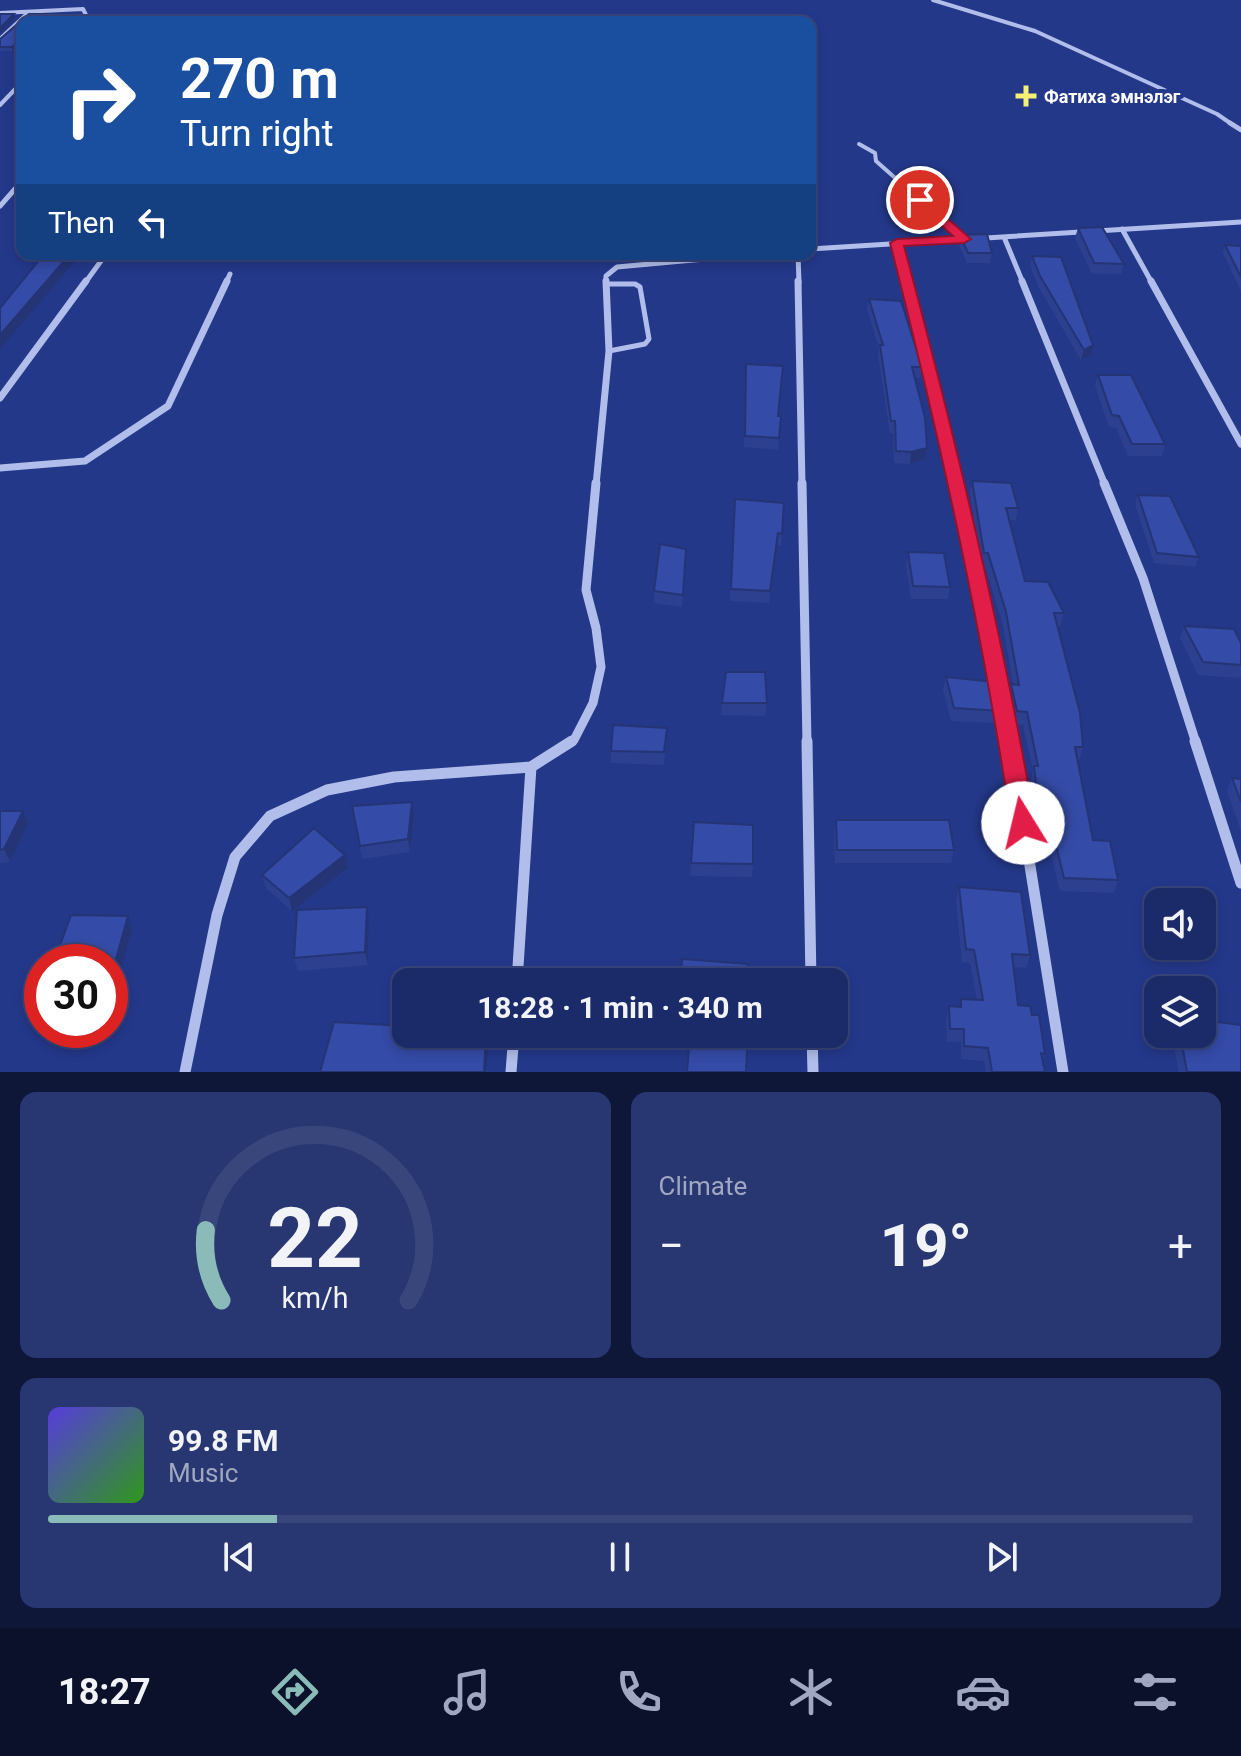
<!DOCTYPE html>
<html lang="en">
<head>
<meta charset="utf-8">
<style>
	body { margin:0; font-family:Roboto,sans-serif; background:#283671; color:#f1f3f6; height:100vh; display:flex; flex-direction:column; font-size:30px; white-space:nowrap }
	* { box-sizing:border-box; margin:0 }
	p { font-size:26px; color:#a0a7c0 }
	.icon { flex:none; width:44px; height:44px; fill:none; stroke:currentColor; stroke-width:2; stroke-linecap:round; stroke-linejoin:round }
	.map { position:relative; height:1072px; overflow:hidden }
	.drawer { display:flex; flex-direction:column; gap:20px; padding:20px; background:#0f1739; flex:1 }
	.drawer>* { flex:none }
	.guide { position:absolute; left:16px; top:16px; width:800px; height:244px; border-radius:16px; box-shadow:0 4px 12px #0003,0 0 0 2px #39467c; background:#1a4fa0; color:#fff; overflow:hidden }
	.fabs { position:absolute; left:1144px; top:888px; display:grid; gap:16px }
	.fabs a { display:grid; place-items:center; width:72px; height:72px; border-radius:16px; background:#1b2a68; box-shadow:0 4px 12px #0003,0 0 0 2px #39467c; font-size:40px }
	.speed { position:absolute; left:24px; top:944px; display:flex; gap:16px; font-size:40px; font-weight:700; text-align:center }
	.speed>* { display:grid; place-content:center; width:104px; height:104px; border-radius:50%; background:#1b2a68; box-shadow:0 4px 12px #0003,0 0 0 2px #39467c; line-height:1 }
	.speed .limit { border:12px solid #d22; background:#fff; color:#111 }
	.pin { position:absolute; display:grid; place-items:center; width:68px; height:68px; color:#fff; margin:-34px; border:4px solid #fff; border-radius:50%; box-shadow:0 2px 8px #0007 }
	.me { position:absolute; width:88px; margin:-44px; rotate:351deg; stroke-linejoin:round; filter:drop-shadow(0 0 6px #0008) }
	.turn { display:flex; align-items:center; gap:28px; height:168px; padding:0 32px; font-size:36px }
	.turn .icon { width:104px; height:104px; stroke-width:2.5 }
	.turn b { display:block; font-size:56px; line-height:68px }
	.then { display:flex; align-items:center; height:76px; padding:0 32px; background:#0003; gap:16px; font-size:30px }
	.big { font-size:60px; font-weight:700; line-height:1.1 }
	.drawer .card { flex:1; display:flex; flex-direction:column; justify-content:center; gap:12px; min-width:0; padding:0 28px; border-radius:16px; background:#283671 }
	.drawer .dial { align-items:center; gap:0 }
	.dial svg { height:208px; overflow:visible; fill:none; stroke:#39467c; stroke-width:7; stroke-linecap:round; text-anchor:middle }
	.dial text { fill:#f1f3f6; stroke:none }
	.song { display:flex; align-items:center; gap:24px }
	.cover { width:96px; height:96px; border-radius:12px; background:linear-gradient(135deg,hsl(250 70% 55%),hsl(110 70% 35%)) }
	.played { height:8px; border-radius:4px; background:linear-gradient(90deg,#8bbbb9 20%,#39467c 20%) }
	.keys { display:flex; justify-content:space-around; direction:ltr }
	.heat { display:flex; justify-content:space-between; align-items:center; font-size:44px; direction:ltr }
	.drawer .tiles { flex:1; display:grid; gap:20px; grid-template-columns:1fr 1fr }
	.card:last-child { grid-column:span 2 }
	.trip { position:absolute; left:392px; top:968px; width:456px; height:80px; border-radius:16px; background:#1b2a68; box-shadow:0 4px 12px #0003,0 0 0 2px #39467c; font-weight:700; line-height:80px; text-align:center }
	.tab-bar { display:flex; height:128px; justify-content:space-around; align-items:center; background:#0b112a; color:#a0a7c0 }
	.tab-bar .icon { width:56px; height:56px }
	.tab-bar .current { color:#8bbbb9 }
	.tab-bar b { font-size:36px; color:#f1f3f6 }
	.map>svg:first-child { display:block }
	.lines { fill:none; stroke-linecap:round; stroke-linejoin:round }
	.lane-far1 { stroke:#b1bdea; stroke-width:4 }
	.lane { stroke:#b1bdea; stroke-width:5 }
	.street-far4 { stroke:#b1bdea; stroke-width:4 }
	.street-far3 { stroke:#b1bdea; stroke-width:5 }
	.street-far2 { stroke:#b1bdea; stroke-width:7 }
	.street-far1 { stroke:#b1bdea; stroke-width:9 }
	.street { stroke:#b1bdea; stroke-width:11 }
	.wall { fill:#2d4090 }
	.shaded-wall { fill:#243475 }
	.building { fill:#344ba7; stroke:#243475; stroke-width:2 }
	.route { fill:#e11d48; stroke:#92132f; stroke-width:2 }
	.poi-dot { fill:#f5ef74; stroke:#24388a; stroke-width:3 }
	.labels { text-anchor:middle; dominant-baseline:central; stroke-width:8; stroke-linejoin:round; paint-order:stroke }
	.far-poi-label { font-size:18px; font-weight:bold; fill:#fff; stroke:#24388a; text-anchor:start }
</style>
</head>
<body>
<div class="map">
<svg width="1241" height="1072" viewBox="0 0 1241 1072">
	<rect width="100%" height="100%" fill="#24388a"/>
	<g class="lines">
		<path class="lane-far1" d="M859,144L875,153L876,161L964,239"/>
		<path class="lane" d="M606,284H635L640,287L649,339L645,344L609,351"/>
		<path class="street-far4" d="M933,0L1035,31L1217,114L1233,125
			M0,13L83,9L87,17L82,22
			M0,39L29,12
			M0,105L22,82"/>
		<path class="street-far3" d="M1230,123L1241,130
			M0,206L22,181
			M1122,229L1152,283
			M1004,237L1023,283
			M897,243L907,283
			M810,249L1241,222
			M798,254L799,283
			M85,283L106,254
			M226,283L230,274
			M606,283V276L617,267L759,254"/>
		<path class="street-far2" d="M798,281L802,485
			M907,281L956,485
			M1022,281L1105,485
			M1151,281L1241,444
			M0,398L86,281
			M0,468L85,461L168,406L227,281
			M596,485L609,351L606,281"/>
		<path class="street-far1" d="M802,483L807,743
			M955,483L1010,743
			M1104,483L1143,578L1196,743
			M569,743L574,740L593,703L601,667L596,628L586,590L596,483"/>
		<path class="street" d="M807,741L811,982
			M1010,741L1063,1072
			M1195,741L1241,883
			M517,982L531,767
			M812,1034L813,1072
			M185,1072L217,915L235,857L270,816L327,790L394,777L531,767L572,741
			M511,1072L514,1034"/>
	</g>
	<path class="wall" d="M29,14H47L48,18L44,22H22V42L13,51H0V39Z
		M1078,228L1124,264L1121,274H1092L1075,238Z
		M960,235L992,253L990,263H967L959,245Z
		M1225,245L1241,246V291L1223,253Z
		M1032,256L1091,355L1081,360L1038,286L1030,265Z
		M869,299L922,367L920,378H915L927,448L925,459L910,464L894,463L893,433H890L878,355L879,348L867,309Z
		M745,375L778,416H781L778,450L744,447Z
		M1098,375L1165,444L1162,456H1128L1116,428L1109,427L1095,386Z
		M972,481L1018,508L1016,520H1009L1025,581L1064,613L1060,626H1057L1083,747L1079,760H1077L1093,840L1118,880L1114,893L1060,891L1042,817L1034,816L1031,779L1033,771L1023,725L1014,724L1008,697L1011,684H1013L1003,625L985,566H981L970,493Z
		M1138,495L1199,557L1195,567L1154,563L1135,504Z
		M735,499L784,503L781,546L777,545L769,603L730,601Z
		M686,549L682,607L654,603V591Z
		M908,552L950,587L948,599H911L906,564Z
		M1184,626L1241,643V678L1198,675L1180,638Z
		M946,677L1001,711L998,723L951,721L943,690Z
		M722,703H767L765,716L721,715Z
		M666,741L664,765L611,763V751Z
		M1232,778L1241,779V831L1227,791Z
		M412,802L414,814L410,852L362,859L352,806Z
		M0,811H23L28,824L10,862L0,863Z
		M836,820L954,850L951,863H835L834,833Z
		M694,822L753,864L752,877L690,876Z
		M345,855L348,868L292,911L266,888L262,875Z
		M959,887L1030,955L1026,968L1014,967L1018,1005L1032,1015L1045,1054L1043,1060L1045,1072H986L984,1061L961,1059V1042H947L946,1019L949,1006L960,1007L961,999L977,1000L970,963L962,962L956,900Z
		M369,920L368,965L298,971L294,958Z
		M132,929L117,986H110V962Z
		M679,1034H748L689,1040H679Z
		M1171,1034H1202L1241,1072H1179Z"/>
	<path class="shaded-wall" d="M14,14L15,18L0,33V28Z
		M47,14L48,18L44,22H39Z
		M22,38V42L13,51L12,47Z
		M70,254H73L75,261L0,349V335Z
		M1093,345L1091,355L1081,360L1084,350Z
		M927,448L925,459L910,464L911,452Z
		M412,802L414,814L410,852L408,839Z
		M23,811L28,824L10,862L4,849Z
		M345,855L348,868L292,911L289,898Z
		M367,907L369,920L368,965L365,952Z
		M128,916L132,929L117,986L112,973Z
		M486,1034H489L486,1072H484Z"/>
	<path class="building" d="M0,14H14L0,28Z
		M29,14H47L39,22H22V38L12,47H0V39Z
		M1102,227L1124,264L1094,263L1078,228Z
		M987,234L992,253H968L960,235Z
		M1225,245L1241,246V277Z
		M44,254H70L0,335V308Z
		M1032,256L1061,257L1093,345L1084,350L1040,276Z
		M869,299L901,301L922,367H912L925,418L927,448L911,452L896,451L895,421H891L880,345H883Z
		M746,364L783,366L778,416H781L779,438L745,436Z
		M1098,375H1131L1165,444H1132L1119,416L1112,415Z
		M972,481L1011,483L1018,508H1006L1025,581L1048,582L1064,613H1054L1080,713L1083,747H1075L1093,840L1110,841L1118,880L1064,878L1046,804L1038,803L1034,766H1038L1027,712L1017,711L1011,684L1019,685L1006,612L988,553H984Z
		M1138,495L1170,496L1199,557L1157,553Z
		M735,499L784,503L782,534L778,533L770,591L731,589Z
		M660,544L686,549L683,595L654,591Z
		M908,552L944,553L950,587L913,586Z
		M1184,626L1234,629L1241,643V665L1203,662Z
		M726,672H765L767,703H722Z
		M946,677L995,682L1001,711L954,708Z
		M613,725L667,728L664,752L611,751Z
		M1232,778L1241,779V802Z
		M412,802L408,839L360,846L352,806Z
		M0,811H23L4,849L0,850Z
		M836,820H949L954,850H837Z
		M694,822L753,825V864L691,863Z
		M314,828L345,855L289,898L262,875Z
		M959,887L1021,892L1030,955L1012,954L1018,1005L1030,1006L1032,1015H1039L1045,1054L1041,1053L1045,1072H992L988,1048L964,1046V1029H950L949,1006L961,1007V999L983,1000L974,950L966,949Z
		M367,907L365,952L294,958L297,910Z
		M71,915L128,916L112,973H110V962H54Z
		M682,959L748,964V982H681Z
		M1202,1020L1241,1025V1072H1187L1180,1034H1202Z
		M334,1022L406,1026V1034H486L484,1072H320Z
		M690,1034H748L746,1072H687Z"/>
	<path class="route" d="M916,198H924L971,239L964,243L904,246C955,436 1002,629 1035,823L1032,830L1023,832L1015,830L1011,823C982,628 939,434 890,243L897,239L953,236L916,203Z"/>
	<path class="poi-dot" d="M1022 84h8v8h8v8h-8v8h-8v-8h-8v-8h8z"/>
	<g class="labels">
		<g class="far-poi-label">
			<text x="1044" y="96">Фатиха эмнэлэг</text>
		</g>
	</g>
</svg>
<div class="fabs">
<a><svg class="icon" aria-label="sound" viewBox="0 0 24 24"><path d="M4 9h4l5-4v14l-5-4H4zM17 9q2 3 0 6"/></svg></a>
<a><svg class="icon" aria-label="layers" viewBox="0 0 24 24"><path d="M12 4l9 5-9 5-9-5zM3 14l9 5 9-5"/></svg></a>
</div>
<div class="speed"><div class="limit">30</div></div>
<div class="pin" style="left:920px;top:200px;background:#d93025"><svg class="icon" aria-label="arrive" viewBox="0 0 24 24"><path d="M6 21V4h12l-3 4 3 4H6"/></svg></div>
<svg class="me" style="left:1023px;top:823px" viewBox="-20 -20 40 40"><circle r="19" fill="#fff"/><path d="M0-13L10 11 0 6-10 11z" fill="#e11d48"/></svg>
<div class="trip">18:28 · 1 min · 340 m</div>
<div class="guide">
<div class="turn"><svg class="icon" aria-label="right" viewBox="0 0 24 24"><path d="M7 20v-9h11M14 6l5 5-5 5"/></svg><div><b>270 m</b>Turn right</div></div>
<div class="then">Then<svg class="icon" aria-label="left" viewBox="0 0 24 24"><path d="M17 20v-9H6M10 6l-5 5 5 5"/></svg></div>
</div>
</div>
<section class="drawer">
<div class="tiles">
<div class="card dial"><svg viewBox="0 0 100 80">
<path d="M14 69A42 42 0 1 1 86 69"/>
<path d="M14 69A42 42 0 0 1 8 42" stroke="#8bbbb9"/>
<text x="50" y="56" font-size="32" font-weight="700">22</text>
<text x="50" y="72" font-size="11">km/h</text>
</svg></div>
<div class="card"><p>Climate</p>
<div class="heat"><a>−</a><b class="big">19°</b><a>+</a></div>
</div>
<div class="card">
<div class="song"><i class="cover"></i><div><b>99.8 FM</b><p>Music</p></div></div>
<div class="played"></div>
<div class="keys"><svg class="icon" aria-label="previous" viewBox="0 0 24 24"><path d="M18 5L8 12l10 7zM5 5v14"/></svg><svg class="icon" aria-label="pause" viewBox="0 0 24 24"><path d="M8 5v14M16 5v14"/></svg><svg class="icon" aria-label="next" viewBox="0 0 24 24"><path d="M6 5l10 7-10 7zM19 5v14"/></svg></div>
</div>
</div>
</section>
<nav class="tab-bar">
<b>18:27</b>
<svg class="icon current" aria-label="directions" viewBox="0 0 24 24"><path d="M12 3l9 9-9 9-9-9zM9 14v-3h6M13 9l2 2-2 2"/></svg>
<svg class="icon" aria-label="music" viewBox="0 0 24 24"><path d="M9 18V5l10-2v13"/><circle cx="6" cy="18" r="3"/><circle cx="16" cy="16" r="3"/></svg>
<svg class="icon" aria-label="phone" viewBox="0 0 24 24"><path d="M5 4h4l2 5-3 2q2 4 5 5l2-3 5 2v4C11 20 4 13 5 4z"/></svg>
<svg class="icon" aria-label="climate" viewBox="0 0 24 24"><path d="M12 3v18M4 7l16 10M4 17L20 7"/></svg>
<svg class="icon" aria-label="car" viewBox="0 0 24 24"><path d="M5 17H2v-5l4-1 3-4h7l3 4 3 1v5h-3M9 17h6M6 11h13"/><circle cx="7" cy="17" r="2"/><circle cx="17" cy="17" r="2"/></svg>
<svg class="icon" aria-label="filters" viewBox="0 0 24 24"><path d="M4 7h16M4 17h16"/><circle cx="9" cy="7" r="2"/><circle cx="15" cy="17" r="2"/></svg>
</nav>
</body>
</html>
